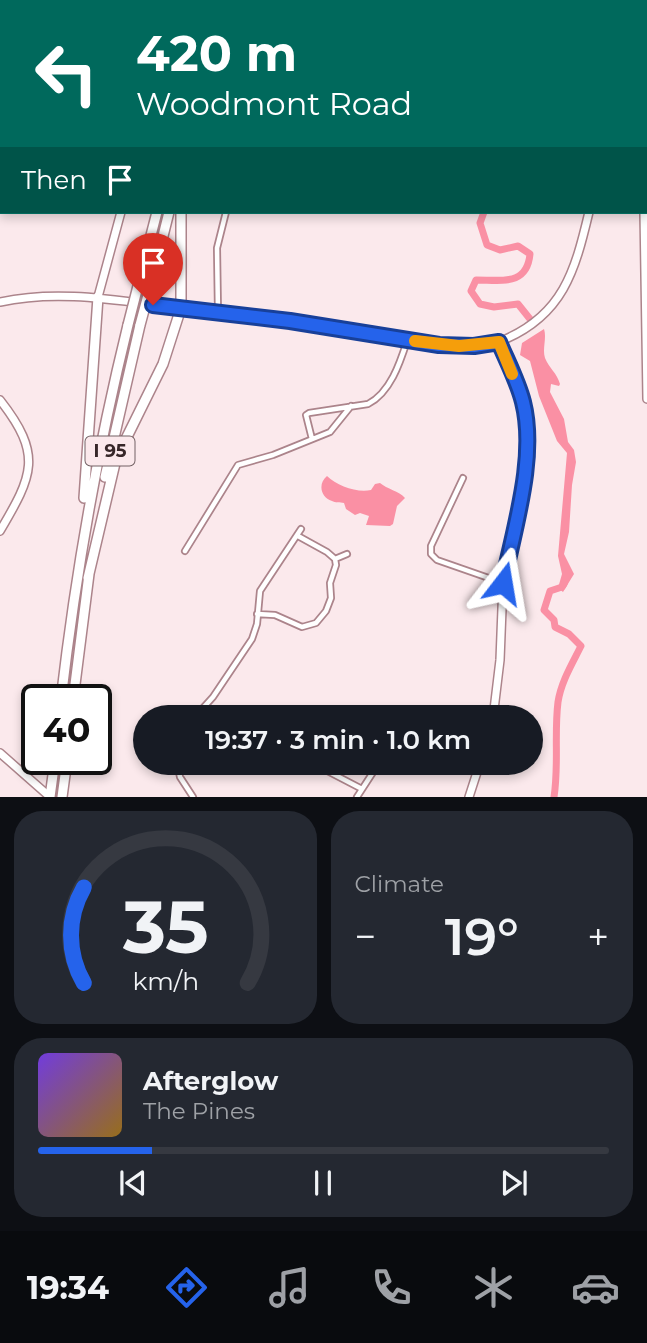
<!DOCTYPE html>
<html lang="en">
<head>
<meta charset="utf-8">
<style>
	body { margin:0; font-family:Montserrat,sans-serif; background:#242831; color:#f1f3f6; height:100vh; display:flex; flex-direction:column; font-size:26px; white-space:nowrap }
	* { box-sizing:border-box; margin:0 }
	p { font-size:23px; color:#9ea1a6 }
	.icon { flex:none; width:38px; height:38px; fill:none; stroke:currentColor; stroke-width:2; stroke-linecap:round; stroke-linejoin:round }
	.map { position:relative; height:797px; overflow:hidden }
	.details { display:flex; flex-direction:column; gap:14px; padding:14px; background:#0d0f14; flex:1 }
	.details>* { flex:none }
	.guide { position:absolute; left:0px; top:0px; width:648px; height:214px; box-shadow:0 4px 10px #0003; background:#00695c; color:#fff; overflow:hidden }
	.speed { position:absolute; left:21px; top:684px; display:flex; gap:14px; font-size:35px; font-weight:700; text-align:center }
	.speed>* { display:grid; place-content:center; width:91px; height:91px; border-radius:50%; background:#171b24; box-shadow:0 4px 10px #0003; line-height:1 }
	.speed .limit { border:4px solid #111; border-radius:10px; background:#fff; color:#111 }
	.pin { position:absolute; display:grid; place-items:center; width:60px; height:60px; color:#fff; margin:-72px -30px; border-radius:50% 50% 50% 0; rotate:-45deg; box-shadow:0 0 7px #0007 }
	.pin .icon { rotate:45deg }
	.me { position:absolute; width:77px; margin:-38px; rotate:14deg; stroke-linejoin:round; filter:drop-shadow(0 0 5px #0008) }
	.turn { display:flex; align-items:center; gap:24px; height:147px; padding:0 21px; font-size:32px }
	.turn .icon { width:91px; height:91px; stroke-width:2.5 }
	.turn b { display:block; font-size:49px; line-height:60px }
	.then { display:flex; align-items:center; height:66px; padding:0 21px; background:#0003; gap:14px; font-size:26px }
	.big { font-size:52px; font-weight:600; line-height:1.1 }
	.details .tile { flex:1; display:flex; flex-direction:column; justify-content:center; gap:10px; min-width:0; padding:0 24px; border-radius:28px; background:#242831 }
	.details .dial { align-items:center; gap:0 }
	.dial svg { height:182px; overflow:visible; fill:none; stroke:#363941; stroke-width:7; stroke-linecap:round; text-anchor:middle }
	.dial text { fill:#f1f3f6; stroke:none }
	.song { display:flex; align-items:center; gap:21px }
	.cover { width:84px; height:84px; border-radius:10px; background:linear-gradient(135deg,hsl(260 70% 55%),hsl(40 70% 35%)) }
	.played { height:7px; border-radius:4px; background:linear-gradient(90deg,#2563eb 20%,#363941 20%) }
	.keys { display:flex; justify-content:space-around; direction:ltr }
	.heat { display:flex; justify-content:space-between; align-items:center; font-size:38px; direction:ltr }
	.details .tiles { flex:1; display:grid; gap:14px; grid-template-columns:1fr 1fr }
	.tile:last-child { grid-column:span 2 }
	.trip { position:absolute; left:133px; top:705px; width:410px; height:70px; border-radius:35px; background:#171b24; box-shadow:0 4px 10px #0003; font-weight:600; line-height:70px; text-align:center }
	.dock { display:flex; height:112px; justify-content:space-around; align-items:center; background:#090b0e; color:#9ea1a6 }
	.dock .icon { width:49px; height:49px }
	.dock .active { color:#2563eb }
	.dock b { font-size:32px; color:#f1f3f6 }
	.map>svg:first-child { display:block }
	.forest { fill:#fa90a4 }
	.lines { fill:none; stroke-linecap:round; stroke-linejoin:round }
	.river { stroke:#fa90a4; stroke-width:7 }
	.street-casing { stroke:#ac848b; stroke-width:8 }
	.secondary-casing { stroke:#ac848b; stroke-width:10 }
	.primary-casing { stroke:#ac848b; stroke-width:10 }
	.highway-casing { stroke:#ac848b; stroke-width:12 }
	.street { stroke:#fff; stroke-width:4.5 }
	.secondary { stroke:#fff; stroke-width:7 }
	.primary { stroke:#fff; stroke-width:7 }
	.highway { stroke:#fff; stroke-width:9 }
	.highway-bridge-casing { stroke:#ac848b; stroke-width:12; stroke-linecap:butt }
	.highway-bridge { stroke:#fff; stroke-width:9 }
	.route-casing { stroke:#184099; stroke-width:18 }
	.route { stroke:#2563eb; stroke-width:12 }
	.slow { stroke:#f59e0b; stroke-width:12 }
	.labels { text-anchor:middle; dominant-baseline:central; stroke-width:5; stroke-linejoin:round; paint-order:stroke }
	.shield { fill:#fbe9ec; stroke:#726164; stroke-width:2 }
	.shield-label { font-size:18px; font-weight:bold; fill:#372729 }
</style>
</head>
<body>
<div class="map">
<svg width="647" height="797" viewBox="0 0 647 797">
	<rect width="100%" height="100%" fill="#fbe9ec"/>
	<path class="forest" d="M544,329C547,338 542,349 545,358C549,368 557,373 560,384L559,386L551,384L550,392L564,419L568,442L574,450L576,462L572,485L569,532L564,554L574,574L563,592L558,588L562,574L558,556L567,453L557,441L539,396L530,361L520,355L522,343Z
		M327,476C337,486 357,493 371,490L375,484L380,483C387,489 399,491 405,498L397,506L393,524L390,526L366,525L369,516L360,513L355,515L346,509L344,503C340,502 335,503 332,501C320,497 318,483 327,476Z"/>
	<g class="lines">
		<path class="river" d="M484,212L480,223L487,245L500,250L518,246L530,254C527,286 502,280 476,280L471,291L480,304L494,307L518,304L530,319
			M554,797C559,765 554,734 558,702C561,682 572,664 581,646L569,634L555,627L554,620L544,610L550,591L562,587L564,584"/>
		<g class="street-casing">
			<path id="street" d="M218,312L217,248L226,212
				M312,439L306,415L309,413L368,404C390,393 400,363 407,341
				M463,478L431,546V554L437,560L503,583
				M185,551L238,465L273,455L330,432L351,406
				M335,559L347,554
				M257,614L275,615L302,627L316,623L326,611L331,598L330,583L336,565L335,559L327,552L298,536
				M194,718L213,697L252,639L257,624L260,591L301,529
				M177,763L180,777L193,797
				M312,763L362,789
				M357,797L379,763"/>
		</g>
		<g class="secondary-casing">
			<path id="secondary" d="M156,0L157,2
				M646,160L647,161
				M98,297L121,212
				M0,302C60,289 119,301 180,308C238,315 296,323 354,331C397,337 460,358 501,341C563,316 575,271 589,212
				M0,400C43,455 33,475 0,531
				M493,718L500,660L503,583L516,530L527,435L523,400L499,342
				M0,753L50,797
				M469,797L480,763"/>
		</g>
		<g class="primary-casing">
			<path id="primary" d="M635,0V2
				M645,0V2
				M646,81V102
				M644,212L647,399"/>
		</g>
		<g class="highway-casing">
			<path id="highway" d="M177,2L179,0
				M210,2L211,0
				M223,2V0
				M139,282L157,212
				M151,284L169,212
				M105,477L140,325
				M84,498L98,297
				M88,578L116,459L163,364L181,308V212
				M61,700C76,571 97,451 128,325
				M73,700L89,574
				M50,797L55,760
				M62,797L67,760"/>
		</g>
		<use href="#street" class="street"/>
		<use href="#secondary" class="secondary"/>
		<use href="#primary" class="primary"/>
		<use href="#highway" class="highway"/>
		<g class="highway-bridge-casing">
			<path id="highway-bridge" d="M128,325L139,282
				M140,325L151,284"/>
		</g>
		<use href="#highway-bridge" class="highway-bridge"/>
	</g>
	<g class="lines">
		<g class="route-casing">
			<path id="route" d="M153,305L290,321L439,345L474,346L499,342C507,361 518,382 523,402C537,457 514,528 503,583"/>
		</g>
		<use href="#route" class="route"/>
		<path class="slow" d="M415,341L459,346L499,342L512,374"/>
	</g>
	<g class="labels">
		<rect class="shield" x="85.5" y="436.5" width="49" height="29" rx="5"/>
		<g class="shield-label">
			<text x="110" y="451">I 95</text>
		</g>
	</g>
</svg>
<div class="speed"><div class="limit">40</div></div>
<div class="pin" style="left:153px;top:305px;background:#d93025"><svg class="icon" aria-label="arrive" viewBox="0 0 24 24"><path d="M6 21V4h12l-3 4 3 4H6"/></svg></div>
<svg class="me" style="left:503px;top:583px" viewBox="-20 -20 40 40"><path d="M0-17L14 15 0 8-14 15z" fill="#2563eb" stroke="#fff" stroke-width="4"/></svg>
<div class="trip">19:37 · 3 min · 1.0 km</div>
<div class="guide">
<div class="turn"><svg class="icon" aria-label="left" viewBox="0 0 24 24"><path d="M17 20v-9H6M10 6l-5 5 5 5"/></svg><div><b>420 m</b>Woodmont Road</div></div>
<div class="then">Then<svg class="icon" aria-label="arrive" viewBox="0 0 24 24"><path d="M6 21V4h12l-3 4 3 4H6"/></svg></div>
</div>
</div>
<section class="details">
<div class="tiles">
<div class="tile dial"><svg viewBox="0 0 100 80">
<path d="M14 69A42 42 0 1 1 86 69"/>
<path d="M14 69A42 42 0 0 1 14 27" stroke="#2563eb"/>
<text x="50" y="56" font-size="32" font-weight="700">35</text>
<text x="50" y="72" font-size="11">km/h</text>
</svg></div>
<div class="tile"><p>Climate</p>
<div class="heat"><a>−</a><b class="big">19°</b><a>+</a></div>
</div>
<div class="tile">
<div class="song"><i class="cover"></i><div><b>Afterglow</b><p>The Pines</p></div></div>
<div class="played"></div>
<div class="keys"><svg class="icon" aria-label="previous" viewBox="0 0 24 24"><path d="M18 5L8 12l10 7zM5 5v14"/></svg><svg class="icon" aria-label="pause" viewBox="0 0 24 24"><path d="M8 5v14M16 5v14"/></svg><svg class="icon" aria-label="next" viewBox="0 0 24 24"><path d="M6 5l10 7-10 7zM19 5v14"/></svg></div>
</div>
</div>
</section>
<nav class="dock">
<b>19:34</b>
<svg class="icon active" aria-label="directions" viewBox="0 0 24 24"><path d="M12 3l9 9-9 9-9-9zM9 14v-3h6M13 9l2 2-2 2"/></svg>
<svg class="icon" aria-label="music" viewBox="0 0 24 24"><path d="M9 18V5l10-2v13"/><circle cx="6" cy="18" r="3"/><circle cx="16" cy="16" r="3"/></svg>
<svg class="icon" aria-label="phone" viewBox="0 0 24 24"><path d="M5 4h4l2 5-3 2q2 4 5 5l2-3 5 2v4C11 20 4 13 5 4z"/></svg>
<svg class="icon" aria-label="climate" viewBox="0 0 24 24"><path d="M12 3v18M4 7l16 10M4 17L20 7"/></svg>
<svg class="icon" aria-label="car" viewBox="0 0 24 24"><path d="M5 17H2v-5l4-1 3-4h7l3 4 3 1v5h-3M9 17h6M6 11h13"/><circle cx="7" cy="17" r="2"/><circle cx="17" cy="17" r="2"/></svg>
</nav>
</body>
</html>
